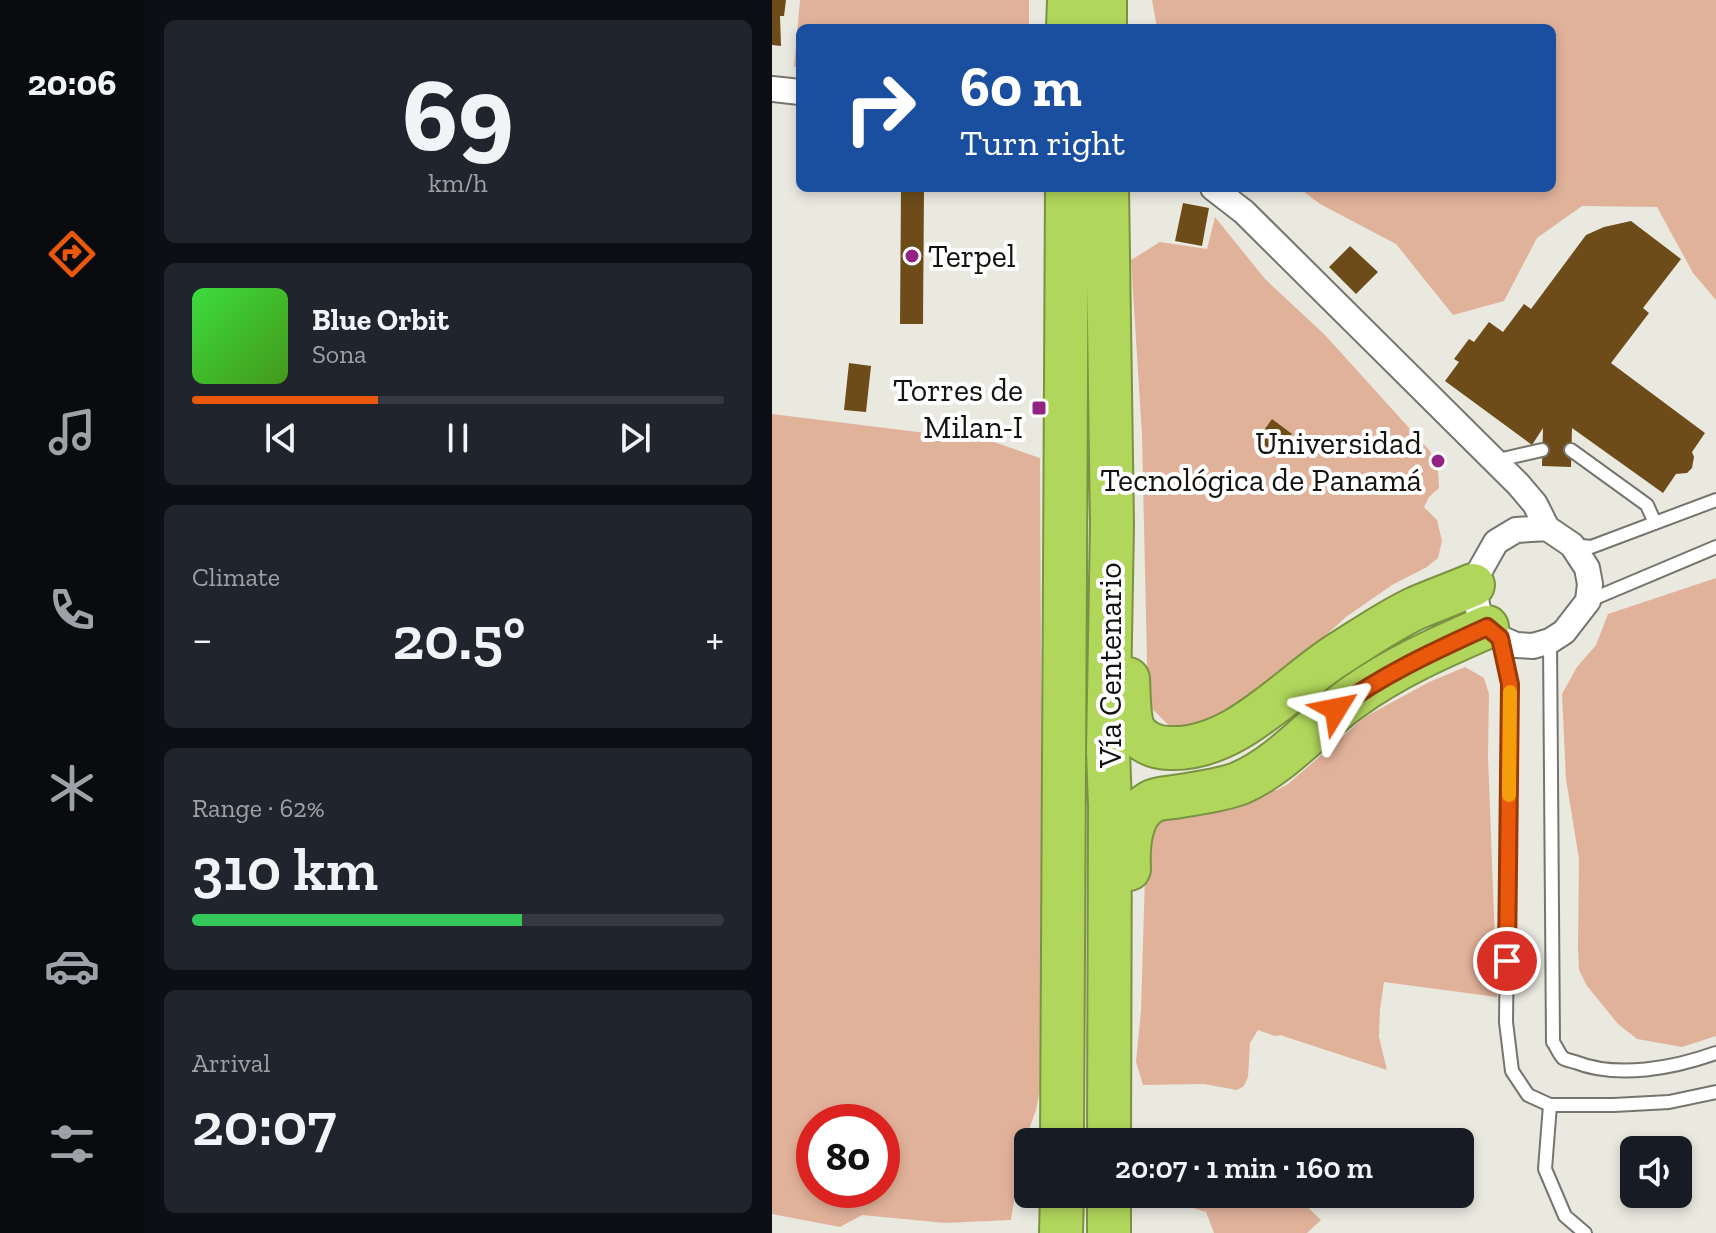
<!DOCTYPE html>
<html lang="en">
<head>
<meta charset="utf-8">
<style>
	body { margin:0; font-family:"Zilla Slab",serif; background:#20242c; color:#f1f3f6; height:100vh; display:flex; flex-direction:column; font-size:30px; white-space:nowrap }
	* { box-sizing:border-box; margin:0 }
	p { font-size:26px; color:#9ea1a6 }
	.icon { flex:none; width:44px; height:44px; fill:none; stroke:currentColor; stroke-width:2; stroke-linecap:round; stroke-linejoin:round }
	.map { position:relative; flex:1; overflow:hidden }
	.sheet { display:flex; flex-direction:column; gap:20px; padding:20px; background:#0d0f14; width:628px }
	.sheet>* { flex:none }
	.top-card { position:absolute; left:24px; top:24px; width:760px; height:168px; border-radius:12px; box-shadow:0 4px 12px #0003; background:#1a4fa0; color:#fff; overflow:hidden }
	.buttons { position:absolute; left:848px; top:1136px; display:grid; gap:16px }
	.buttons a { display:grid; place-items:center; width:72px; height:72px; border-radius:12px; background:#171b24; box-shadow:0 4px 12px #0003; font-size:40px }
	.speed { position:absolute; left:24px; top:1104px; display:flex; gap:16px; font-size:40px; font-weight:700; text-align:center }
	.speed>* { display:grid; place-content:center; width:104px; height:104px; border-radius:50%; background:#171b24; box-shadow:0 4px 12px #0003; line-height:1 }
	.speed .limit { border:12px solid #d22; background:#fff; color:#111 }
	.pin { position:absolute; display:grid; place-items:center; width:68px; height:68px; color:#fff; margin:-34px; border:4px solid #fff; border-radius:50%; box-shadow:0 2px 8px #0007 }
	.me { position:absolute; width:88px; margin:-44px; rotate:55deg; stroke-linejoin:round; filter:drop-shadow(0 0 6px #0008) }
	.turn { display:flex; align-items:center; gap:28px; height:168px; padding:0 32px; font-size:36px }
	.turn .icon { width:104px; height:104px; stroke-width:2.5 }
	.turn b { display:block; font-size:56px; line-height:68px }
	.big { font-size:60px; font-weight:600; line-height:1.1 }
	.sheet .widget { flex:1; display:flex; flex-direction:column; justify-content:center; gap:12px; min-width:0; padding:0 28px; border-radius:12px; background:#20242c }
	.sheet .dial { align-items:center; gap:0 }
	.dial b { font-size:104px; line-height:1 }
	.song { display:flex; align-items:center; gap:24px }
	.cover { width:96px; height:96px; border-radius:12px; background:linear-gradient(135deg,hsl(120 70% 55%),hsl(100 70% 35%)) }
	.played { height:8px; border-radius:4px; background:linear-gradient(90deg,#ea580c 35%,#363941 35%) }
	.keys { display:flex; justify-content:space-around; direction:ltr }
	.heat { display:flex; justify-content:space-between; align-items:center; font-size:44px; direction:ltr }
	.charge { height:12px; border-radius:6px; background:linear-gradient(90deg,#34c759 62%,#363941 0) }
	.trip { position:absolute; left:242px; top:1128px; width:460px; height:80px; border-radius:12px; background:#171b24; box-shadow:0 4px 12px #0003; font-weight:600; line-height:80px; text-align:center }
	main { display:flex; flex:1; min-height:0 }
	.tabs { display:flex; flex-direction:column; width:144px; justify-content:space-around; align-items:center; background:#090b0e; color:#9ea1a6 }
	.tabs .icon { width:56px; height:56px }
	.tabs .current { color:#ea580c }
	.tabs b { font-size:36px; color:#f1f3f6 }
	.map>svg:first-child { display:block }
	.green { fill:#e1b29a; fill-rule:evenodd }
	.building { fill:#6d4c1a }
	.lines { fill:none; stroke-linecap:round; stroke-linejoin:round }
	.lane-casing { stroke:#76756d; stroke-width:16 }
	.street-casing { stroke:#76756d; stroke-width:28 }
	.highway-casing { stroke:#7a9241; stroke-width:46 }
	.lane { stroke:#fff; stroke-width:12 }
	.street { stroke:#fff; stroke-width:24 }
	.highway { stroke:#b1d65c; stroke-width:42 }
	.route-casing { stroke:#983908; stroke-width:20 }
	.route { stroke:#ea580c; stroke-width:14 }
	.slow { stroke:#f59e0b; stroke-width:14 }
	.poi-dot { fill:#922384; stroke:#fff; stroke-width:3 }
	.labels { text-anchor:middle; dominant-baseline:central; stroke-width:8; stroke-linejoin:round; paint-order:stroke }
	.poi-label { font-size:32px; fill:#141310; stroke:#fff; text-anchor:end }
	.street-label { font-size:32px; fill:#141310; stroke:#fff }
</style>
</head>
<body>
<main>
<nav class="tabs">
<b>20:06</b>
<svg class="icon current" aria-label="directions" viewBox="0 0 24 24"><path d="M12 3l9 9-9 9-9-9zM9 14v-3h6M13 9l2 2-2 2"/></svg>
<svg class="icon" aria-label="music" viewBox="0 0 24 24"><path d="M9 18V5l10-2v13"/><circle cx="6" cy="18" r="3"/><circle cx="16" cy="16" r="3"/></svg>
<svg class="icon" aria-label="phone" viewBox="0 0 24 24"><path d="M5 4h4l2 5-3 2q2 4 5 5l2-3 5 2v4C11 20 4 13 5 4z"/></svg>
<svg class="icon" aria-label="climate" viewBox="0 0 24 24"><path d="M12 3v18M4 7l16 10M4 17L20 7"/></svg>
<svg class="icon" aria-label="car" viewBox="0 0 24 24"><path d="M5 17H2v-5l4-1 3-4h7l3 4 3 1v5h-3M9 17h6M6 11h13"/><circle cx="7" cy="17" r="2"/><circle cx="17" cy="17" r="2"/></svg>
<svg class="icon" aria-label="filters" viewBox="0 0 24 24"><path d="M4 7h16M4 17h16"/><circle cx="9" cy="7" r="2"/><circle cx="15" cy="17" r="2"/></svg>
</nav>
<section class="sheet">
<div class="widget dial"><b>69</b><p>km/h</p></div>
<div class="widget">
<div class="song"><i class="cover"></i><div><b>Blue Orbit</b><p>Sona</p></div></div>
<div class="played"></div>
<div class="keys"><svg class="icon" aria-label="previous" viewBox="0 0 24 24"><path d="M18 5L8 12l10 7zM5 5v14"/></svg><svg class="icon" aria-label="pause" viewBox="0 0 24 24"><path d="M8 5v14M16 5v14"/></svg><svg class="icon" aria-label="next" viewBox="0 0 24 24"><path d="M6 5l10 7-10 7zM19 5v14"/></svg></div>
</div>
<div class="widget"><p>Climate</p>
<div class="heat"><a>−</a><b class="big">20.5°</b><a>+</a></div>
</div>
<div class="widget"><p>Range · 62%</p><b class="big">310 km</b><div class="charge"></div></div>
<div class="widget"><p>Arrival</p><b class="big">20:07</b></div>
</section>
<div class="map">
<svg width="944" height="1233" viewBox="0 0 944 1233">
	<rect width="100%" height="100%" fill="#eae9e0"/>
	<path class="green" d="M28,0H257V28H28V67H22Z
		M380,0H944V300L921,273L885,207L810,206L765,238L732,301L681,315L624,244L548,204L527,188H780V28H385Z
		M443,217L493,279L553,335L658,451L666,470L667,488L657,497L652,507L665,520L670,541L666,558L655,567L620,585L574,617L489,694L440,722L403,731L376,705L370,436L359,260L388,242L435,249Z
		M0,414L219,441L268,458L271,1074L264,1110L250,1149L239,1220L173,1223L90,1215L68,1227L0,1214ZM42,1122H110V1190H42Z
		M944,578V1036L910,1047L865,1039L846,1024L815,986L807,970L806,948L807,859L794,779L790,694L805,667L824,645L836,614Z
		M693,667L712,678L717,694L716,755L725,997L612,982L608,1009L607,1037L615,1070L508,1035L503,1036L486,1030L478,1043L476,1077L472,1086L465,1090L432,1084L371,1085L364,1062L369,1011L374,841L381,822L392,814L505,790L516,784L593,717L657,682Z
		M382,1194H522L549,1220L535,1233H442L434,1212L381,1196Z"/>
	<path class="building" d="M0,0H14L12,16H8L9,46L0,45Z
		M129,188H152L151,324H128Z
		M411,203L437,208L430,246L403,241Z
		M859,221L909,259L871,308L877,313L839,363L933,433L920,452L922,457L920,468L915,473L904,474L891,493L800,428L799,467L770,466L771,428L760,445L673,381L687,362L682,359L697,339L702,342L717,322L731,332L752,304L759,309L814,235L832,227Z
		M578,246L606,272L584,294L557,267Z
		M77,363L99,366L94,412L72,410Z
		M500,419L520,434L505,454L485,440Z"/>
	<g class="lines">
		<g class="lane-casing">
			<path id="lane" d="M799,450L875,505L883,523
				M722,461L770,450
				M800,545L819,547L944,500
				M816,601L944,547
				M728,638L738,684L734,1022L740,1071L756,1095L778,1105H842L897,1102L944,1092
				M778,641L781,1042C784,1046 787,1054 791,1058C794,1060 799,1061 803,1062C846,1079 902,1068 944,1053
				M778,1105L773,1169L793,1216L813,1233"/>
		</g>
		<g class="street-casing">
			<path id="street" d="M0,89L28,92
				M441,188L472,212L746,484L763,504L775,528
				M775,528L800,545L815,568L818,584L816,601L792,632L778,641L761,646L744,645L728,638L715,627L707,614L701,585L707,572L724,542L744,530Z"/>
		</g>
		<g class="highway-casing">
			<path id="highway" d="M333,0V28
				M296,28L297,0
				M335,188L340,525L336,751L338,805L337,1142
				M356,679C357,694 356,714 361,728C367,741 383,748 397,748C462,751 513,689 565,655C591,639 616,621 644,608C663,600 682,593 701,585
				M357,869C356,848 357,814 379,802C385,798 395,798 402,797C424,793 448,791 468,783C510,765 543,724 580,698C621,668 669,647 715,627
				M290,1142L295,188
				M337,1194V1233
				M289,1233L290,1194"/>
		</g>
		<use href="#lane" class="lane"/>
		<use href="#street" class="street"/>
		<use href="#highway" class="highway"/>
	</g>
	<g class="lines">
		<g class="route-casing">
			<path id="route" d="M564,709C610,675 662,651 715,627L728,638L738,684L735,961"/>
		</g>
		<use href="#route" class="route"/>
		<path class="slow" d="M737,795L738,692"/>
	</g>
	<g class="poi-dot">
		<circle cx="140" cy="256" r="8"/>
		<rect x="259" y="400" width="16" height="16" rx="4"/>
		<circle cx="666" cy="461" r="8"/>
	</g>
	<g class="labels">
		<g class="poi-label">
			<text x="156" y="256" text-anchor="start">Terpel</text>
			<text x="251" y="390">Torres de<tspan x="251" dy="37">Milan-I</tspan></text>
			<text x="650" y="443">Universidad<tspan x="650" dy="37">Tecnológica de Panamá</tspan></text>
		</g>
		<g class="street-label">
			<text transform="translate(338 665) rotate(-90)">Vía Centenario</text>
		</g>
	</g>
</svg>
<div class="buttons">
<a><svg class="icon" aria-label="sound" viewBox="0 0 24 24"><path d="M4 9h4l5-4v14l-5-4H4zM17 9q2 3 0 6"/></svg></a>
</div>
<div class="speed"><div class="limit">80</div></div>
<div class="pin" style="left:735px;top:961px;background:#d93025"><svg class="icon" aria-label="arrive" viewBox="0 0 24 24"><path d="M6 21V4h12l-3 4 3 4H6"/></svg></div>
<svg class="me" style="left:564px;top:709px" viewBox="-20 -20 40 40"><path d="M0-17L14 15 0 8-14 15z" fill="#ea580c" stroke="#fff" stroke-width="4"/></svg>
<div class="trip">20:07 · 1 min · 160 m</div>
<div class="top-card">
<div class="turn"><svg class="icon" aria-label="right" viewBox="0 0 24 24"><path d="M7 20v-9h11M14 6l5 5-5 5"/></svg><div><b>60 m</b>Turn right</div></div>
</div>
</div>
</main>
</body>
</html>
